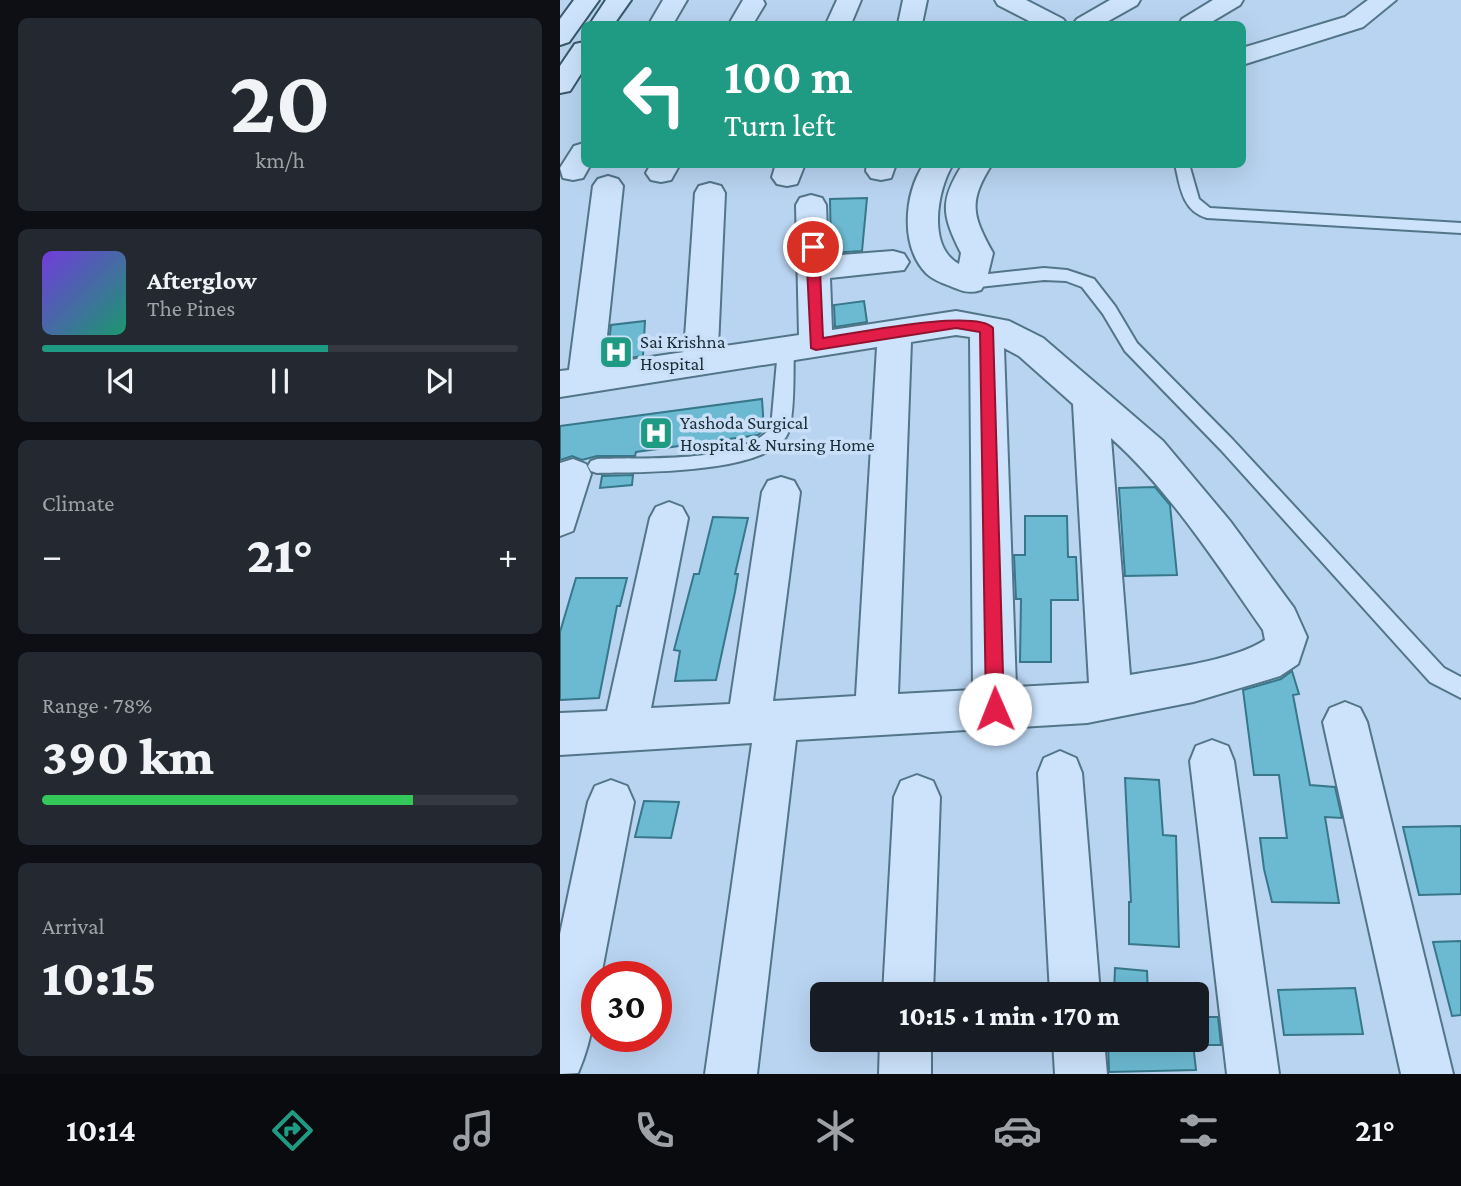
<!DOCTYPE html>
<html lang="en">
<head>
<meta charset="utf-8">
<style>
	body { margin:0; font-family:"Crimson Pro",serif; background:#242831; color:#f1f3f6; height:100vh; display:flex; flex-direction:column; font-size:26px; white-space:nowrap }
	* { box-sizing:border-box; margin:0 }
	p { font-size:23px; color:#9ea1a6 }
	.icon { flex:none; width:38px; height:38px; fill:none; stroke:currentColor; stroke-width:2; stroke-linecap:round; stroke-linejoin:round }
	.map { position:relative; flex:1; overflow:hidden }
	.panel { display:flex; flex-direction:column; gap:18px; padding:18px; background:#0d0f14; width:560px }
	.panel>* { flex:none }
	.hud { position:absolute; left:21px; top:21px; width:665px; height:147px; border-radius:10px; box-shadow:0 7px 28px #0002; background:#1f9b83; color:#fff; overflow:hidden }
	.speed { position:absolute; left:21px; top:961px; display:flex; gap:14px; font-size:35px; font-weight:700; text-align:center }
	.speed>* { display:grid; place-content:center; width:91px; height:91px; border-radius:50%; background:#171b24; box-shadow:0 7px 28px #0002; line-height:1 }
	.speed .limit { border:10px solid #d22; background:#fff; color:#111 }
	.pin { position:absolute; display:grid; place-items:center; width:60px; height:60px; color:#fff; margin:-30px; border:4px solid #fff; border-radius:50%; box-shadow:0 2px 7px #0007 }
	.me { position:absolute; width:77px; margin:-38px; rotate:359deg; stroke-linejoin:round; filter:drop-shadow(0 0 5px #0008) }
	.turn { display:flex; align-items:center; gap:24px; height:147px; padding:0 28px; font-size:32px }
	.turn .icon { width:91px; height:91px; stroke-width:2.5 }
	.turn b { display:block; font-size:49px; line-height:60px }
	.big { font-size:52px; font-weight:800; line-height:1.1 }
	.panel .widget { flex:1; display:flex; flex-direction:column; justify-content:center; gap:10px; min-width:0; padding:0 24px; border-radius:10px; background:#242831 }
	.panel .dial { align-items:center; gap:0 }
	.dial b { font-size:91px; line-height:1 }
	.song { display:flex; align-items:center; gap:21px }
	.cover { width:84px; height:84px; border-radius:10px; background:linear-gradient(135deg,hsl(260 70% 55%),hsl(160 70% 35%)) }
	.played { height:7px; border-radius:4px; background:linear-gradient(90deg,#1f9b83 60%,#363941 60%) }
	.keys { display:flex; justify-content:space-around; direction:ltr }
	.heat { display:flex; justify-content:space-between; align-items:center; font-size:38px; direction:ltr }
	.charge { height:10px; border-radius:5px; background:linear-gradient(90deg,#34c759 78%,#363941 0) }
	.trip { position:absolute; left:250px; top:982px; width:399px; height:70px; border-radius:10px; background:#171b24; box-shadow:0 7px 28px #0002; font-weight:800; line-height:70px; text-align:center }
	.tab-bar { display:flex; height:112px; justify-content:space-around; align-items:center; background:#090b0e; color:#9ea1a6 }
	.tab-bar .icon { width:49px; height:49px }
	.tab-bar .selected { color:#1f9b83 }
	.tab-bar b { font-size:32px; color:#f1f3f6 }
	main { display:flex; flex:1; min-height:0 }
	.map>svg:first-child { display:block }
	.building { fill:#6cbad2; stroke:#377789; stroke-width:2 }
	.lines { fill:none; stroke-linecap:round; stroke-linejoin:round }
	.lane-casing { stroke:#537588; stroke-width:4 }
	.street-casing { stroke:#537588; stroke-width:4 }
	.secondary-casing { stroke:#375969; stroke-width:4 }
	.lane { fill:#cce3fb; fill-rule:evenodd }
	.street { fill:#cce3fb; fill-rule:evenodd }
	.secondary { fill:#cce3fb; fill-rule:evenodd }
	.route { fill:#e11d48; stroke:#92132f; stroke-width:2 }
	.labels { text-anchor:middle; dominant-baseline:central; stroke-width:7; stroke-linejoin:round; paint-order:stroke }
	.poi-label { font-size:19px; fill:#192d35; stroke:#c9dff8; text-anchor:start }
</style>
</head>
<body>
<main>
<section class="panel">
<div class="widget dial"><b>20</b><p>km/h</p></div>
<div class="widget">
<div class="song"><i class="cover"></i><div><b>Afterglow</b><p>The Pines</p></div></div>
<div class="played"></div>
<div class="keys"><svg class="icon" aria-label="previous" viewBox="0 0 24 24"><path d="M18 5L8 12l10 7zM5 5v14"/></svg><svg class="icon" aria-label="pause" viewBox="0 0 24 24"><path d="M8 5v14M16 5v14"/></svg><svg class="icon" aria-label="next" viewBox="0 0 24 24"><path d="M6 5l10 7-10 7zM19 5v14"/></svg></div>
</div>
<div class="widget"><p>Climate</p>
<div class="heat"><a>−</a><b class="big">21°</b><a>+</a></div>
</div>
<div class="widget"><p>Range · 78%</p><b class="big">390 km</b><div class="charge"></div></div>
<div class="widget"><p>Arrival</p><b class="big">10:15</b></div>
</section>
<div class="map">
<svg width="901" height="1074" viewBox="0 0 901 1074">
	<rect width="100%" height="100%" fill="#b9d4f1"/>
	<path class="building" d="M307,198L302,251L271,253L270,199Z
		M304,301L307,322L275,327L274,305Z
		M85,321L83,356L47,361L51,325Z
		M202,399L204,430L198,435L76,452L75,456H37L22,460L12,456L0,460V426Z
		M73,475L72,485L40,488L42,476Z
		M595,487L610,505L617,575L565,576L559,488Z
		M465,516H507L508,557H516L518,600H491V662H460L461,599H456L454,555H465Z
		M153,517L188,518L175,574H178L175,592L156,680L115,681L120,651L114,650L134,574H139Z
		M16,578H67L60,606H57L39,698L0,700V632Z
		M732,671L739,694L733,695L750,785L775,787L782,818L765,817L779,903L712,902L704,869L700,838H727L719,775H694L683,690L721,679Z
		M565,778L599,780L603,835L616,836L619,947L569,944V902H571Z
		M84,801L119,802L111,838L75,837Z
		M901,826V894L859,895L843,827Z
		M901,941V1015L892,1016L873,942Z
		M555,968L587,971L588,994H554Z
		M795,988L803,1034L724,1035L718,990Z
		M637,1017H658L661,1045H637Z
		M633,1043L636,1070L549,1072L548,1044Z"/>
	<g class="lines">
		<g class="lane-casing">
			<path id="lane" d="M615,164H629L639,199L650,208L901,223V233L647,218C622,211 620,186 615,164Z
				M484,268L507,270L534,279L555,306L577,343L673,440L884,668L901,677V698L870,682L661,450L565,351L543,314L522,287L506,281L484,280L410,288L402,282L410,276Z
				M226,343L234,349C233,373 235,407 229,430C217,475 75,472 37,473L31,471L28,466L31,461L37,459C84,457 178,465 211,428L218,349Z"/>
		</g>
		<g class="street-casing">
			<path id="street" d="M103,0H127L113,24H89Z
				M183,0H203L205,4L193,24H169Z
				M277,0H301L291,24H266Z
				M343,0H367L362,24H338Z
				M435,0H466L503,19L507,24H475L438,5Z
				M550,0H580L577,5L543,24H513L517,19Z
				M653,0H683L680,5L648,24H619L622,19Z
				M808,0H836L803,27L682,65V48L785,17Z
				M24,143V164H31L23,178L13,180L3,178L0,168L14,146Z
				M91,164H120L111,180L101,182L91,180L86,173Z
				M216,164H245L237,184L227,186L217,184L212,177Z
				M307,164H336L331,178L321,180L311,178L306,171Z
				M364,164H393C377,190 367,247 399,264L401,253C382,215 379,201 403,164H432C408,202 412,215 433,253L426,282L421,290C409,294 402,291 390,286C382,283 372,279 366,273C340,246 344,194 364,164Z
				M48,176L58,179L63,186L44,364L124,352L135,193L139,186L150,183L161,186L165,193L158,347L239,335L236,205L240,198L251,195L262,198L266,205L268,256L333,251L344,254L349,262L344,270L270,278L272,330L396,311L449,321L483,338L603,441L670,521L734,608L747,637L738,664L720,676L633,702L527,723L236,740L197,1074H145L192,743L0,755V713L47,711L90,518L96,507L109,502L122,507L128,518L91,708L170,704L202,492L208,481L221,477L234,481L240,492L213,701L296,696L317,347L0,397V371L9,370L33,186L38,179ZM396,335L410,337L413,690L338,694L351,342ZM444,348L459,356L513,404L529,683L456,687ZM551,438C611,492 656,563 703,630L705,640C673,661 609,668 570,675Z
				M13,459L26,464L31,474L13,531L0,536V463Z
				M785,702L800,708L807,722L893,1074H841L763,722L770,708Z
				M652,740L668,746L674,761L719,1074H667L630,761L636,746Z
				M500,751L516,758L522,773L540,994H490L478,773L484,758Z
				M357,775L373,781L380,797L373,994H323L334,797L341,781Z
				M51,780L67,786L74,802L41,976H37C37,1009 31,1043 18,1073L0,1074V934L28,802L35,786Z
				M320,1040H371V1074H319Z
				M493,1040H544L547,1074H495Z"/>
		</g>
		<g class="secondary-casing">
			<path id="secondary" d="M14,0H39L9,42L0,45V19Z
				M46,0H71L54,24H30Z
				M24,42V69L10,91L0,93V66L15,44Z"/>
		</g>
		<use href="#lane" class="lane"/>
		<use href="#street" class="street"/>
		<use href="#secondary" class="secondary"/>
	</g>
	<path class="route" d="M253,243L259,247L263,338C292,334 416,308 433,328L444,709L441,715L435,717L428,715L426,709L420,332L396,328L256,350L251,348L246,247Z"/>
	<defs>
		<g id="hospital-square" transform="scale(1.75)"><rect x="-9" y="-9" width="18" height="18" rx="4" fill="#1f9b83" stroke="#c9dff8"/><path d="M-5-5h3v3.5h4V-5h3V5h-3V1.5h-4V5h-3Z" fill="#fff"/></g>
	</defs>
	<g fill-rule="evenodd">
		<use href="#hospital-square" x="56" y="352"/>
		<use href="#hospital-square" x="96" y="433"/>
	</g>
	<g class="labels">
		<g class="poi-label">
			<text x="80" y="341">Sai Krishna<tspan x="80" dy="22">Hospital</tspan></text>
			<text x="120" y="422">Yashoda Surgical<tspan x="120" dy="22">Hospital &amp; Nursing Home</tspan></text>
		</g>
	</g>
</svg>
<div class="speed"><div class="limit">30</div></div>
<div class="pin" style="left:253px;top:247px;background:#d93025"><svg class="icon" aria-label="arrive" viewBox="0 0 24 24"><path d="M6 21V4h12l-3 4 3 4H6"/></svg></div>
<svg class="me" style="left:435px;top:709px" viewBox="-20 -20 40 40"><circle r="19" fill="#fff"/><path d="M0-13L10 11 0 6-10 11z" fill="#e11d48"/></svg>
<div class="trip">10:15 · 1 min · 170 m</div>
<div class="hud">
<div class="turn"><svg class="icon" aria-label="left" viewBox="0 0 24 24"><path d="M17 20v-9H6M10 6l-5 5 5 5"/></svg><div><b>100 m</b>Turn left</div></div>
</div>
</div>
</main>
<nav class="tab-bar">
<b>10:14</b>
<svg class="icon selected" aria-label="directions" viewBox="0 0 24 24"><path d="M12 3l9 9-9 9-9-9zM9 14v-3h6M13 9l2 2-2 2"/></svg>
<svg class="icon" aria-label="music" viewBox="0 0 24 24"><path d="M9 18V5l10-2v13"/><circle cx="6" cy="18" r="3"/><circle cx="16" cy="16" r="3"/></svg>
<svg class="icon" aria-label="phone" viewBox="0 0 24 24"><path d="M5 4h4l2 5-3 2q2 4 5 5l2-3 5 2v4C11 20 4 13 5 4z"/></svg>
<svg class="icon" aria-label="climate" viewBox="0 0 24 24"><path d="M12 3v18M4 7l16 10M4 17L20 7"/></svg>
<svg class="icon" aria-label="car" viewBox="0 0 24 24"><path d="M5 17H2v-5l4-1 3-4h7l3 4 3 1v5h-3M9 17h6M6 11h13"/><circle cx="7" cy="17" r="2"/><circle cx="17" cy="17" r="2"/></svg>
<svg class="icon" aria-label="filters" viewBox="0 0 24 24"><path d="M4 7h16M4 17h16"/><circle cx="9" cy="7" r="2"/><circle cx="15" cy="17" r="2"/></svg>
<b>21°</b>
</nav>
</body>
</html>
